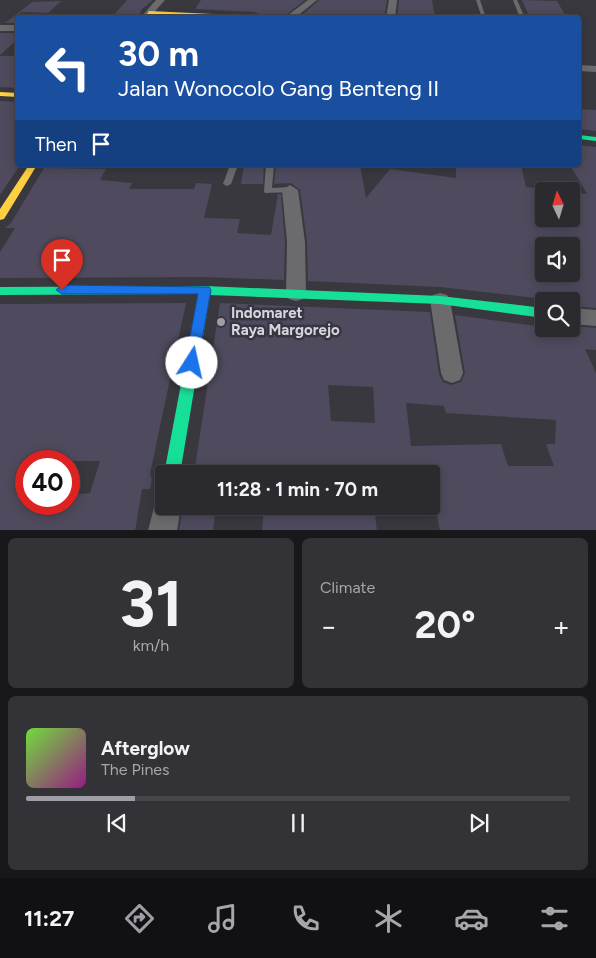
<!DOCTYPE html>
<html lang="en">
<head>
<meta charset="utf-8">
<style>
	body { margin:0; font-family:Figtree,sans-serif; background:#333237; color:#f1f3f6; height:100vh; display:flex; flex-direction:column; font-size:19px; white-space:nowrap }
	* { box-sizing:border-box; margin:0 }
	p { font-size:16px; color:#a6a7aa }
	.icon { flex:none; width:28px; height:28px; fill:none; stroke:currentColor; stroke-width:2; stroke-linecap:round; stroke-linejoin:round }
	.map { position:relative; height:530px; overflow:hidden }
	.sheet { display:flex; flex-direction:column; gap:8px; padding:8px; background:#18171a; flex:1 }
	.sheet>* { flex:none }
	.top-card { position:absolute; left:15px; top:15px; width:566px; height:152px; border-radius:5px; box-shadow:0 2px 12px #0003,0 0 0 1px #47464b; background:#1a4fa0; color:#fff; overflow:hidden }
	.needle { width:32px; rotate:356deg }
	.buttons { position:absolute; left:535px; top:182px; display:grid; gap:10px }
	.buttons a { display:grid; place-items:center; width:45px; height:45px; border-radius:5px; background:#2b2a2f; box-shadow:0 2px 12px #0003,0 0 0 1px #47464b; font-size:25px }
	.speed { position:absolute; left:15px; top:450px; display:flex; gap:10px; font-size:25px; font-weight:700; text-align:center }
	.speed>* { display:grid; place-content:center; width:65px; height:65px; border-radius:50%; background:#2b2a2f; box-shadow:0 2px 12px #0003,0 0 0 1px #47464b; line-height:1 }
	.speed .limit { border:8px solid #d22; background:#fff; color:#111 }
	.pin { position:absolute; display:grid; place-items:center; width:42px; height:42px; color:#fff; margin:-51px -21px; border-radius:50% 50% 50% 0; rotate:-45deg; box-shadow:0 0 5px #0007 }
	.pin .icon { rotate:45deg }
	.me { position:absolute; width:55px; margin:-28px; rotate:10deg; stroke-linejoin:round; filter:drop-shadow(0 0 4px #0008) }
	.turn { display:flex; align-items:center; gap:18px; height:105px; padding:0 20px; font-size:22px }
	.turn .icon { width:65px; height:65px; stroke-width:2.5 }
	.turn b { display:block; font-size:35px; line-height:42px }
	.then { display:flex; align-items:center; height:48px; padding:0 20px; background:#0003; gap:10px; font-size:19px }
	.big { font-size:38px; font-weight:700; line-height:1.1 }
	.sheet .tile { flex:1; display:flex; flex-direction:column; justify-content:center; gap:8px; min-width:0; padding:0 18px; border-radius:8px; background:#333237 }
	.sheet .dial { align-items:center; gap:0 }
	.dial b { font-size:65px; line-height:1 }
	.song { display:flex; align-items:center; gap:15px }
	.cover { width:60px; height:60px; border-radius:8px; background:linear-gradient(135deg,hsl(100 70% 55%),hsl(310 70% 35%)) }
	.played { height:5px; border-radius:2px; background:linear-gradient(90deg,#9f9da5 20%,#47464b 20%) }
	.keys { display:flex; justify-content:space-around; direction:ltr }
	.heat { display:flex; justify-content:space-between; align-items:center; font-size:28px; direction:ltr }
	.sheet .tiles { flex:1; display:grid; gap:8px; grid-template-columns:1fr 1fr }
	.tile:last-child { grid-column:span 2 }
	.trip { position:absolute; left:155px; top:465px; width:285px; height:50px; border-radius:5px; background:#2b2a2f; box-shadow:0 2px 12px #0003,0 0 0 1px #47464b; font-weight:700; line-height:50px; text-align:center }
	.tab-bar { display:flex; height:80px; justify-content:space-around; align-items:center; background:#111113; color:#a6a7aa }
	.tab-bar .icon { width:35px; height:35px }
	.tab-bar .current { color:#9f9da5 }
	.tab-bar b { font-size:22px; color:#f1f3f6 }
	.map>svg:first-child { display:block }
	.building { fill:#4f4a5d; fill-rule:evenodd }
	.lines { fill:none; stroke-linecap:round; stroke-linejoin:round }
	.lane { fill:#6b6b6e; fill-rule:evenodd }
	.street { fill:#6b6b6e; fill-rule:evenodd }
	.fast { fill:#16e098; fill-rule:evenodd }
	.slow { fill:#ffcf43; fill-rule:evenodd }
	.route { fill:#1a73e8; stroke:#114b97 }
	.poi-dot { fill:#9f9da5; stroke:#383542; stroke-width:2 }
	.labels { text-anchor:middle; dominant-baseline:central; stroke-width:5; stroke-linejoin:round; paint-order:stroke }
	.poi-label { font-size:15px; font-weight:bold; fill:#d6d4dc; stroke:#383542; text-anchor:start }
</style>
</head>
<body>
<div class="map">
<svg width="596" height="531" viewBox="0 0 596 531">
	<rect width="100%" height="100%" fill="#39383f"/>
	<path class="building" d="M127,0H153L142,9L138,17H112Z
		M201,0H305L282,18L260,15L255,12L195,9Z
		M319,0H387L384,18H299Z
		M399,0H432L435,18H397Z
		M522,0L557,1L567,18H530Z
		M61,1L48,13L22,12L15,17L18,23H5L32,2Z
		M0,33H18V39L0,55Z
		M0,56H18V88L0,87Z
		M0,101L18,102V165H20L0,195Z
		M579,109L596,110V131L579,129Z
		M579,145L596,147V308L571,306V301H546L544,299L440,287L308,281L307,242L300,190L291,183L274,184L276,165H360L366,198L390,169L456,178V165H521L526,187L562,191H544V219H571V192L587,194L570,165H579ZM544,246H571V274H544Z
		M244,165H264L263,184H241Z
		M44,168L106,169L100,180L132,183L129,189H194L196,183L212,184L204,218L240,219L237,233L271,235L278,194H281L285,242L284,280L205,277L0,278V252L15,228H5L11,223Z
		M186,303L150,474L152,479L150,489H142L135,531H0V304ZM26,461H100L90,493L69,495V504H26Z
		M220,303L430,312L439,374L443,382L451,385L461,382L465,373L455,315L544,327V329H571V326L596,328V350L585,349L596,373V531H440L431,486V474H379V471L330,469V474H194ZM328,385L373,387L375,423L331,421ZM406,403L444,406L446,413L556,420L555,444H546L554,466H508L501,444L411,446Z
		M183,506H216L213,531H179Z
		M264,506H374L377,531H262Z"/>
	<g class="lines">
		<path class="lane" d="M476,0H480L486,18H437L447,14L481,15Z
			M513,0H517L525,18H520Z
			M230,165H238L231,184L227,186L223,184Z
			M266,165H274L272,188L290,187L294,190L293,192L265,193L264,191Z"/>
		<path class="street" d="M156,0H165L149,18H140Z
			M308,0H317L295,18H284Z
			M389,0H397L395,18H386Z
			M22,14L58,15L62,18L17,17Z
			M0,25H18V31H0Z
			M579,65L596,66V72L579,71Z
			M290,185L298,190L305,242L306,294L303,299L296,301L289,299L286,294L287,242L282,190Z
			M440,293L447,295L450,300L463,373L460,380L452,383L444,380L441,373L430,300L433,295Z
			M571,308L596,310V326L571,324Z
			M164,493V506H181L177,531H148L157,496Z"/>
		<path class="fast" d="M579,135L596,137V141L579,139Z
			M205,286L440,296L544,308V318L440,304L210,295L180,474H164L198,294L0,295V287Z"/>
		<path class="slow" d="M149,11L255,16L257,18H210L147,14Z
			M0,92L18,93V97L0,96Z
			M29,165H37L4,219L0,220V209Z"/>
	</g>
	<path class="route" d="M62,285L209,287L211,290L197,367H187L185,363L198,294H62L56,290Z"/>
	<circle class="poi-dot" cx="221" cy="322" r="5"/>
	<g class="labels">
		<g class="poi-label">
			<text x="231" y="313">Indomaret<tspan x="231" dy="17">Raya Margorejo</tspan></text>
		</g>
	</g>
</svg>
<div class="buttons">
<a><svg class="needle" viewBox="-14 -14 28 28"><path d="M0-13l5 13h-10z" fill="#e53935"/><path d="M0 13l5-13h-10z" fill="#a6a7aa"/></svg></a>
<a><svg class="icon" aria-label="sound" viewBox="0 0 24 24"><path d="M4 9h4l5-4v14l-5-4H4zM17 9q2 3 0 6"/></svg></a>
<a><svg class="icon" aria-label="search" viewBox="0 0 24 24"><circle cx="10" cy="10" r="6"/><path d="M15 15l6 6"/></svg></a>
</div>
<div class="speed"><div class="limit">40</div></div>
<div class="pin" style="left:62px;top:290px;background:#d93025"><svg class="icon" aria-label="arrive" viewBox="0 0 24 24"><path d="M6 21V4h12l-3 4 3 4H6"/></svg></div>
<svg class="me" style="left:192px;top:363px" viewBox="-20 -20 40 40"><circle r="19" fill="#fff"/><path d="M0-13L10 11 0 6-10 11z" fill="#1a73e8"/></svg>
<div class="trip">11:28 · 1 min · 70 m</div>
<div class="top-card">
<div class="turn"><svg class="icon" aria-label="left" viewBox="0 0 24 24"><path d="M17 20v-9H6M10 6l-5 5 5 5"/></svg><div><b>30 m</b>Jalan Wonocolo Gang Benteng II</div></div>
<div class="then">Then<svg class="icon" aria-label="arrive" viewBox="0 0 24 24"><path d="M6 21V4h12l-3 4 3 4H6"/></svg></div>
</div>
</div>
<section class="sheet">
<div class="tiles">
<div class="tile dial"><b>31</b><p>km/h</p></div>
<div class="tile"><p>Climate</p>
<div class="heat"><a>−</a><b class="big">20°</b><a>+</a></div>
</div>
<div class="tile">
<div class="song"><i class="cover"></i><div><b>Afterglow</b><p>The Pines</p></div></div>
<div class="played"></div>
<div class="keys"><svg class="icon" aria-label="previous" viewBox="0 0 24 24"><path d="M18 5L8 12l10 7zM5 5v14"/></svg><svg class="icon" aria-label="pause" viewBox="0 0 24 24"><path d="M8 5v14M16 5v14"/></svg><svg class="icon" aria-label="next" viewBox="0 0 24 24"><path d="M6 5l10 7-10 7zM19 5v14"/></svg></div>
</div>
</div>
</section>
<nav class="tab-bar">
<b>11:27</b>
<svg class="icon current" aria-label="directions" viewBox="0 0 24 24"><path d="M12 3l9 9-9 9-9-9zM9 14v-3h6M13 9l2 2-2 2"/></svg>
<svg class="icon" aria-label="music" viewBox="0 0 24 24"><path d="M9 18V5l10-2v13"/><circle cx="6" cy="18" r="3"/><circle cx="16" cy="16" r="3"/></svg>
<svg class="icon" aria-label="phone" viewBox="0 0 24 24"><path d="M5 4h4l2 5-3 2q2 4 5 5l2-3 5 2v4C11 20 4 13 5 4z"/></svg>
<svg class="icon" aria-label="climate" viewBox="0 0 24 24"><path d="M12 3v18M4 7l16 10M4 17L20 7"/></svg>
<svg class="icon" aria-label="car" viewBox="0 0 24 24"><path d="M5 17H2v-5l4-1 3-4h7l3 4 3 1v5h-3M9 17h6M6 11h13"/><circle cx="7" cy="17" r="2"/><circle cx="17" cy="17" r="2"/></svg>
<svg class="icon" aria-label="filters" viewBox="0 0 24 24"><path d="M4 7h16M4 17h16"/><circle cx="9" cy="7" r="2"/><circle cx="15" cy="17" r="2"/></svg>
</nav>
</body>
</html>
